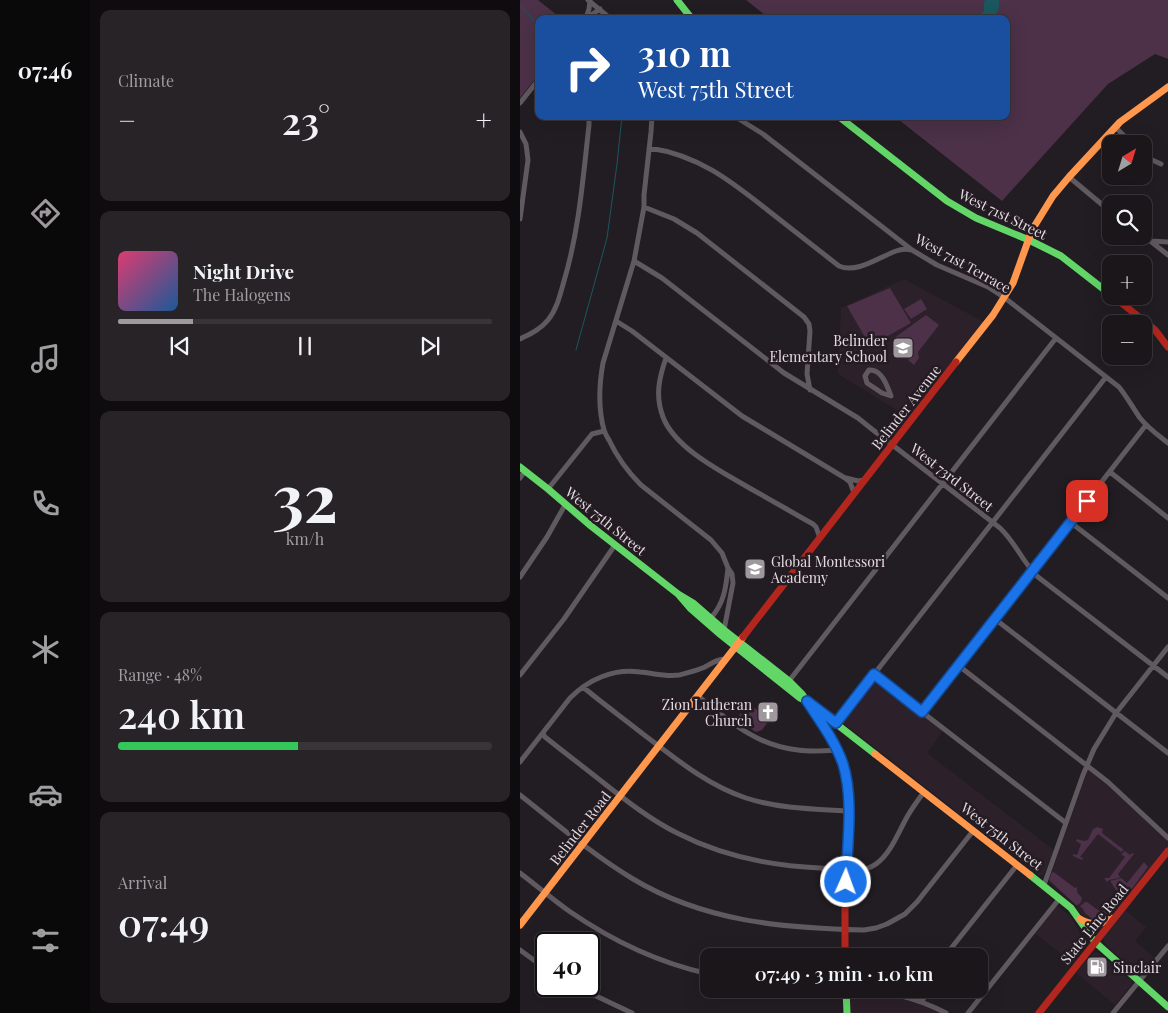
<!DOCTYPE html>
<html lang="en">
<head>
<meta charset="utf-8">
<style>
	body { margin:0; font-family:"Playfair Display",serif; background:#272327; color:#f1f3f6; height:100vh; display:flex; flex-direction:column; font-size:19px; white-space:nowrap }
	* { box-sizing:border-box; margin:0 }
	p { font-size:16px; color:#9f9fa2 }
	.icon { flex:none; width:28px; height:28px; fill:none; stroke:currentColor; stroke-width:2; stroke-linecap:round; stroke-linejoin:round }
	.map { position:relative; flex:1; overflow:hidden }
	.details { display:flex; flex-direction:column; gap:10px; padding:10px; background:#0e0c0e; width:430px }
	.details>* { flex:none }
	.banner { position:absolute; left:15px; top:15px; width:475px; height:105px; border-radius:10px; box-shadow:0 5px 20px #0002,0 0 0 1px #383539; background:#1a4fa0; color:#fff; overflow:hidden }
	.needle { width:32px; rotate:38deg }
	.buttons { position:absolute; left:582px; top:135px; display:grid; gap:10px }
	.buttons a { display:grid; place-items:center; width:50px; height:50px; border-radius:10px; background:#1a161a; box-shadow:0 5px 20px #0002,0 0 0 1px #383539; font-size:25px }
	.speed { position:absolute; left:15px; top:932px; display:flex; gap:10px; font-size:25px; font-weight:700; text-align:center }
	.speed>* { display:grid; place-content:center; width:65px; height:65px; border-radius:50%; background:#1a161a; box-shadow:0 5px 20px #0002,0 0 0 1px #383539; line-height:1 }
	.speed .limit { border:2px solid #111; border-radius:8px; background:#fff; color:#111 }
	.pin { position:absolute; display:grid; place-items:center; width:42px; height:42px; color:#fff; margin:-21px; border-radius:10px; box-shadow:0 2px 8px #0006 }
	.me { position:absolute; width:55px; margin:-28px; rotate:2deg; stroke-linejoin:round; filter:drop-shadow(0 0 4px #0008) }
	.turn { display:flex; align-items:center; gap:18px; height:105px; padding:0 20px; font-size:22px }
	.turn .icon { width:65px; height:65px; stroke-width:2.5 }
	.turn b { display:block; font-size:35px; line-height:42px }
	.big { font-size:38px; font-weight:600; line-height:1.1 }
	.details .widget { flex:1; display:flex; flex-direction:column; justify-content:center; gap:8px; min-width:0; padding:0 18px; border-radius:10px; background:#272327 }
	.details .dial { align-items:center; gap:0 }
	.dial b { font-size:65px; line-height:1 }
	.song { display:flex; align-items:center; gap:15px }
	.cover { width:60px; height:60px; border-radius:8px; background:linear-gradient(135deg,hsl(340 70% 55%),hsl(210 70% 35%)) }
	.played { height:5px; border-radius:2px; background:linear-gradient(90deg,#9f999e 20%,#383539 20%) }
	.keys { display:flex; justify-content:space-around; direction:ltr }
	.heat { display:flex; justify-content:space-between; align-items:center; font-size:28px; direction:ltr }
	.charge { height:8px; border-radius:4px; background:linear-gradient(90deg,#34c759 48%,#383539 0) }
	.trip { position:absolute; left:180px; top:948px; width:288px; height:50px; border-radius:10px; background:#1a161a; box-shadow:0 5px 20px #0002,0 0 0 1px #383539; font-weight:600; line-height:50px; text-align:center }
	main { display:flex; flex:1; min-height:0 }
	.menu { display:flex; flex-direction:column; width:90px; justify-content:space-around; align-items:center; background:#0a090a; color:#9f9fa2 }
	.menu .icon { width:35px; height:35px }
	.menu .active { color:#9f999e }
	.menu b { font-size:22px; color:#f1f3f6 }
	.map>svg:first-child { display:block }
	.built { fill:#2c202b }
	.green { fill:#4c3148 }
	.water { fill:#1b575f }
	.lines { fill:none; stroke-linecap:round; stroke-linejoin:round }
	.stream { stroke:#1b575f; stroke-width:1 }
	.street { stroke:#60595f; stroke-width:5 }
	.fast { stroke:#63d668; stroke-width:7 }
	.slow { stroke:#ff974d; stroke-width:7 }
	.jam { stroke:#b3261e; stroke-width:7 }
	.route-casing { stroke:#114b97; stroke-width:12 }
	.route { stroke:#1a73e8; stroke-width:9 }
	.labels { text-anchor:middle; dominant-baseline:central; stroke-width:5; stroke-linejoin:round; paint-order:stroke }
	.street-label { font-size:14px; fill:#e2dce1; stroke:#241b23 }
	.poi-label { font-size:14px; fill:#e2dce1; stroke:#241b23; text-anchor:end }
</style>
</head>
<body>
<main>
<nav class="menu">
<b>07:46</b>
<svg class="icon active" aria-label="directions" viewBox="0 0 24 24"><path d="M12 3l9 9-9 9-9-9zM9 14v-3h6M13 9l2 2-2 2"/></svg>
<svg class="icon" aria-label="music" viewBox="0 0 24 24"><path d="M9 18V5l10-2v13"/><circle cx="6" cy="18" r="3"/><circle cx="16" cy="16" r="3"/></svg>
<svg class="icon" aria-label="phone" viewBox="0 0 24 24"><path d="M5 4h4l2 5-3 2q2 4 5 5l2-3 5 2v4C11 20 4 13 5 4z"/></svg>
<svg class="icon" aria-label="climate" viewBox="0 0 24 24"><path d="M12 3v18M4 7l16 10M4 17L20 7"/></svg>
<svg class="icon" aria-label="car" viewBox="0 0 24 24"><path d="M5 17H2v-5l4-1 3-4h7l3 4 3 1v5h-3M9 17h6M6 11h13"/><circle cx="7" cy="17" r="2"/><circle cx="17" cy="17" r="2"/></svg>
<svg class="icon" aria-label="filters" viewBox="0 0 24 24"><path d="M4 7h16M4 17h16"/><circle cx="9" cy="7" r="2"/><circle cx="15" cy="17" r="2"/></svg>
</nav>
<section class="details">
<div class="widget"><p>Climate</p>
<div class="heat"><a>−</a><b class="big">23°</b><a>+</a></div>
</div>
<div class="widget">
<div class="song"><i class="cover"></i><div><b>Night Drive</b><p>The Halogens</p></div></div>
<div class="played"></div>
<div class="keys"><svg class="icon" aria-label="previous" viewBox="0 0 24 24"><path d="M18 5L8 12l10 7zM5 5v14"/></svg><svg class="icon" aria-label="pause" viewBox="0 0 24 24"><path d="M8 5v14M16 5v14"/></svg><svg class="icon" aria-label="next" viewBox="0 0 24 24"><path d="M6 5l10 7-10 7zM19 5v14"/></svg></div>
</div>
<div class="widget dial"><b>32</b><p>km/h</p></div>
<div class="widget"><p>Range · 48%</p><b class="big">240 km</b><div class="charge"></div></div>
<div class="widget"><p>Arrival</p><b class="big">07:49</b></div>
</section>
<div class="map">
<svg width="648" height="1013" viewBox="0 0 648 1013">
	<rect width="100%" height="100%" fill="#221d22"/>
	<path class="built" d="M384,279L466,323L391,419L318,374L321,308Z
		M354,679L357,680L423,731L407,753L534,850L524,875L520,876L322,722L323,719Z
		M568,770H571L604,799L630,825L648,840V847L604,902L592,915L578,923L563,916L554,904L532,885L529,882V880Z
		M536,906H538L550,916L565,942V946L563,950L553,963L514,933Z
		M605,910L626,927L615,941L634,957L621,974L618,973L587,946L583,940L584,937Z
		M575,952L578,953L612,981V983L610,987L595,1005L556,973L572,954Z
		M333,991L362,994L387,1000L410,1008L421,1013H330V996L331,992Z"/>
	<path class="green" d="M0,0H18L42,19H19V74L0,98Z
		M226,0H648V59L635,54L588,84L482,201L374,116H486V19H250Z
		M370,288L391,323L350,346L327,306Z
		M401,299L407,309L391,319L384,309Z
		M406,315L419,325L398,352L399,358L394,365L388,360L392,354L390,347L382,343L375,344L374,338Z
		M233,707L250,719L242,730L236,732L216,719L221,713L226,717Z
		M577,827L583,829L582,833L604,850L601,852L578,834L560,857L563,858V859L562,860L553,856V854L557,855L561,844L556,841L557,839L564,841L568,840L573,829Z
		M605,851L610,855L612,853L614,854L598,874L600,877L599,878L589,880L587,882L584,878H589L605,857L601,854Z
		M624,862L628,867L602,902L598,899L600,896L590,881L601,878L607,883Z
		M532,872L535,873L555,888L557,887V892L562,898L561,902L558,905H556L529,880Z
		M592,900L595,907C589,916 586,919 575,921L565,913L563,909L560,906L565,902H567L582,913L586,908L583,905L585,903L588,904Z"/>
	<path class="water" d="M465,0H479C481,6 477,14 473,19H455L464,11V3Z"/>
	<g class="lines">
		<path class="stream" d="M0,5L19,26
			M56,350L87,238L97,164L102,116"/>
		<path class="street" d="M68,0L91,19
			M66,18L69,9L70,1
			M65,19L80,9
			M0,103L19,79
			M132,116L131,132L124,195V207L114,261L83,363C79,385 78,408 84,430C85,433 87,437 89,440C97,457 107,471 121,485L191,540L202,553L208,568L212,574L213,583L204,630
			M214,116L243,134L392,250L417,265L468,287L485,298L599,387C607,397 613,408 620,418C628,428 638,435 648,443
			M597,125L598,130L613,144
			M0,132L6,144L8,160L0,219
			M129,148C179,155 212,182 250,212C273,230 296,248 319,266C337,274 359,257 376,251C381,249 387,249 392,250
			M624,154L630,159L641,164
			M549,177L591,212
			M124,207L154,219L177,233L284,317L289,324L290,331L287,374L290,390
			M624,236L648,255
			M631,241L648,242
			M114,261L142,278L264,373L338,418L353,430L480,528C496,543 503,563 518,577L648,677
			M96,321L112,331L222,416L325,478L330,482L334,493
			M0,339C10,334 21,329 28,320C37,309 40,295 44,281C59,231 63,178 69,125V116
			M146,358C139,378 135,396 143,417C155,449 204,473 233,490C253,501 273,513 293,524L296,527L300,538
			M349,370C362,369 367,386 371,396L362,393L347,383L345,376Z
			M590,472L648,518
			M0,478L5,471
			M326,478L338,481L344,480
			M28,489L72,434L84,431
			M552,520L554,525L648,598
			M0,577L27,537L45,505
			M191,618C204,603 206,588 208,568
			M475,619L648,753
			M439,666L588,782L648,838
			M0,675L44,619L95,545
			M354,675L546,823
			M269,681L536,338
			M63,687C82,703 103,718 123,734C156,759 187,785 226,798C260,809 294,809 329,811
			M178,696C209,721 237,746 278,750C291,752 304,751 317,750
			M402,712L626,425
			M316,723L586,377
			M23,733L25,737C45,753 65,768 85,784C108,802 131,820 157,833C202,856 250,866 300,868C317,869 341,875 356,864C371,853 378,833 387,817C392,808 398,800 404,792
			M0,762L50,698C68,680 93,668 120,672C133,673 145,677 159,675C167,673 176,671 185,667C192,663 197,659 206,659
			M0,795C37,824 73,855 113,879C185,922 263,928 344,930L356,928L367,924L385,914L397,902L453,831
			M0,873C16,885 32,899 49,911C91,940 139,963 189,974
			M524,885L563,775L574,749L596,713L648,647
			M0,950L26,969
			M425,956L497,865
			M55,986L112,1013
			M338,989C368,991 399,999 426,1013
			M402,1002L407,989
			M448,1013L540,898
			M593,1013L648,946"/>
		<path class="fast" d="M157,0L172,19
			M318,116L427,201L456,218L509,240L541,256L591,295
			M0,467L28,489L71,526L158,594L173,603L204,630L269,681L282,694L308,733L321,760
			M158,594L170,608L201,635L280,698L287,701L355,754
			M510,875L551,908L575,942L648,1007
			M326,989L327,1013"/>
		<path class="slow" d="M436,362L473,315L493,283L512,230L533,196L549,177L600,122L648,87
			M355,754L510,875
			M560,919C571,925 580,926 591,918
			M0,925L223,637"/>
		<path class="jam" d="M593,296L635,330L648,347
			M223,637L436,362
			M321,760L328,794L325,895V956
			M519,1013L648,851"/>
	</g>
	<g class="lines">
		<g class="route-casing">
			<path id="route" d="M326,882C327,846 334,799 323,764C315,741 300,721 287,701L316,723L354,674L402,712L567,501"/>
		</g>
		<use href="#route" class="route"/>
	</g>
	<defs>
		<g id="school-square" transform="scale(1.125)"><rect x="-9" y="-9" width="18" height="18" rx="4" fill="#9f999e" stroke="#241b23"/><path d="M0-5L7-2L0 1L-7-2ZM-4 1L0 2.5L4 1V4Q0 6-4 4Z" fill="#fff"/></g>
		<g id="church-square" transform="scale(1.125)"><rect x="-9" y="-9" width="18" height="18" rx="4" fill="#9f999e" stroke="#241b23"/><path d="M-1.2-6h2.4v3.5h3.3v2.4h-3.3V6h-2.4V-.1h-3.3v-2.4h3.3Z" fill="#fff"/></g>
		<g id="fuel-square" transform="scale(1.125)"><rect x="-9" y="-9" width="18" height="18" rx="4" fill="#9f999e" stroke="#241b23"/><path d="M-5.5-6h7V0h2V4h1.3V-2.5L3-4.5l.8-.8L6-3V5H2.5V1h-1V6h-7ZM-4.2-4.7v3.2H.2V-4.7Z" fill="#fff"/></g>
	</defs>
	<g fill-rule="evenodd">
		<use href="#school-square" x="383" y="348"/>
		<use href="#school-square" x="235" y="569"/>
		<use href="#church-square" x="248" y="712"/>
		<use href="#fuel-square" x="577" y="967"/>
	</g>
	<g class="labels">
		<g class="street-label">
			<text transform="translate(483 214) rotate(26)">West 71st Street</text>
			<text transform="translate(443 263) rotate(29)">West 71st Terrace</text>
			<text transform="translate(386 407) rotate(-52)">Belinder Avenue</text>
			<text transform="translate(432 477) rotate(38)">West 73rd Street</text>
			<text transform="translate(86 521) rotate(39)">West 75th Street</text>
			<text transform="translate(60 828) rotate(-52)">Belinder Road</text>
			<text transform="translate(482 836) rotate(38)">West 75th Street</text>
			<text transform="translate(574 924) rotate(-51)">State Line Road</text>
		</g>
		<g class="poi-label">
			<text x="367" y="340">Belinder<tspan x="367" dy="16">Elementary School</tspan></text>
			<text x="251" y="561" text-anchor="start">Global Montessori<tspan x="251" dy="16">Academy</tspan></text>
			<text x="232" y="704">Zion Lutheran<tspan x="232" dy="16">Church</tspan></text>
			<text x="593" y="967" text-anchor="start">Sinclair</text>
		</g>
	</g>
</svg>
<div class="buttons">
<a><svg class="needle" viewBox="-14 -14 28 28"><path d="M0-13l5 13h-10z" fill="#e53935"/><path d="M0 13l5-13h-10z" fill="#9f9fa2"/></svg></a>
<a><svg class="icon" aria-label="search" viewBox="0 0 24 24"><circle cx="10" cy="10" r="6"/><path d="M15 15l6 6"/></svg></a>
<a>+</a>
<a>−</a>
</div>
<div class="speed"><div class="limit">40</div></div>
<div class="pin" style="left:567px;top:501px;background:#d93025"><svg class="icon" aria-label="arrive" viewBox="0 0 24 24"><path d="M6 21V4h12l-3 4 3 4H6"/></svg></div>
<svg class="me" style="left:326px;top:882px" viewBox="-20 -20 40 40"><circle r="17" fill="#1a73e8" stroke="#fff" stroke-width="3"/><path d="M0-11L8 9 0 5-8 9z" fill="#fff"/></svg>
<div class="trip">07:49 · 3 min · 1.0 km</div>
<div class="banner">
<div class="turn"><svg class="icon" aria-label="right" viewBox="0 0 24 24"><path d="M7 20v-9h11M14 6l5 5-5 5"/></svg><div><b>310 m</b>West 75th Street</div></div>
</div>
</div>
</main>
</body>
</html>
